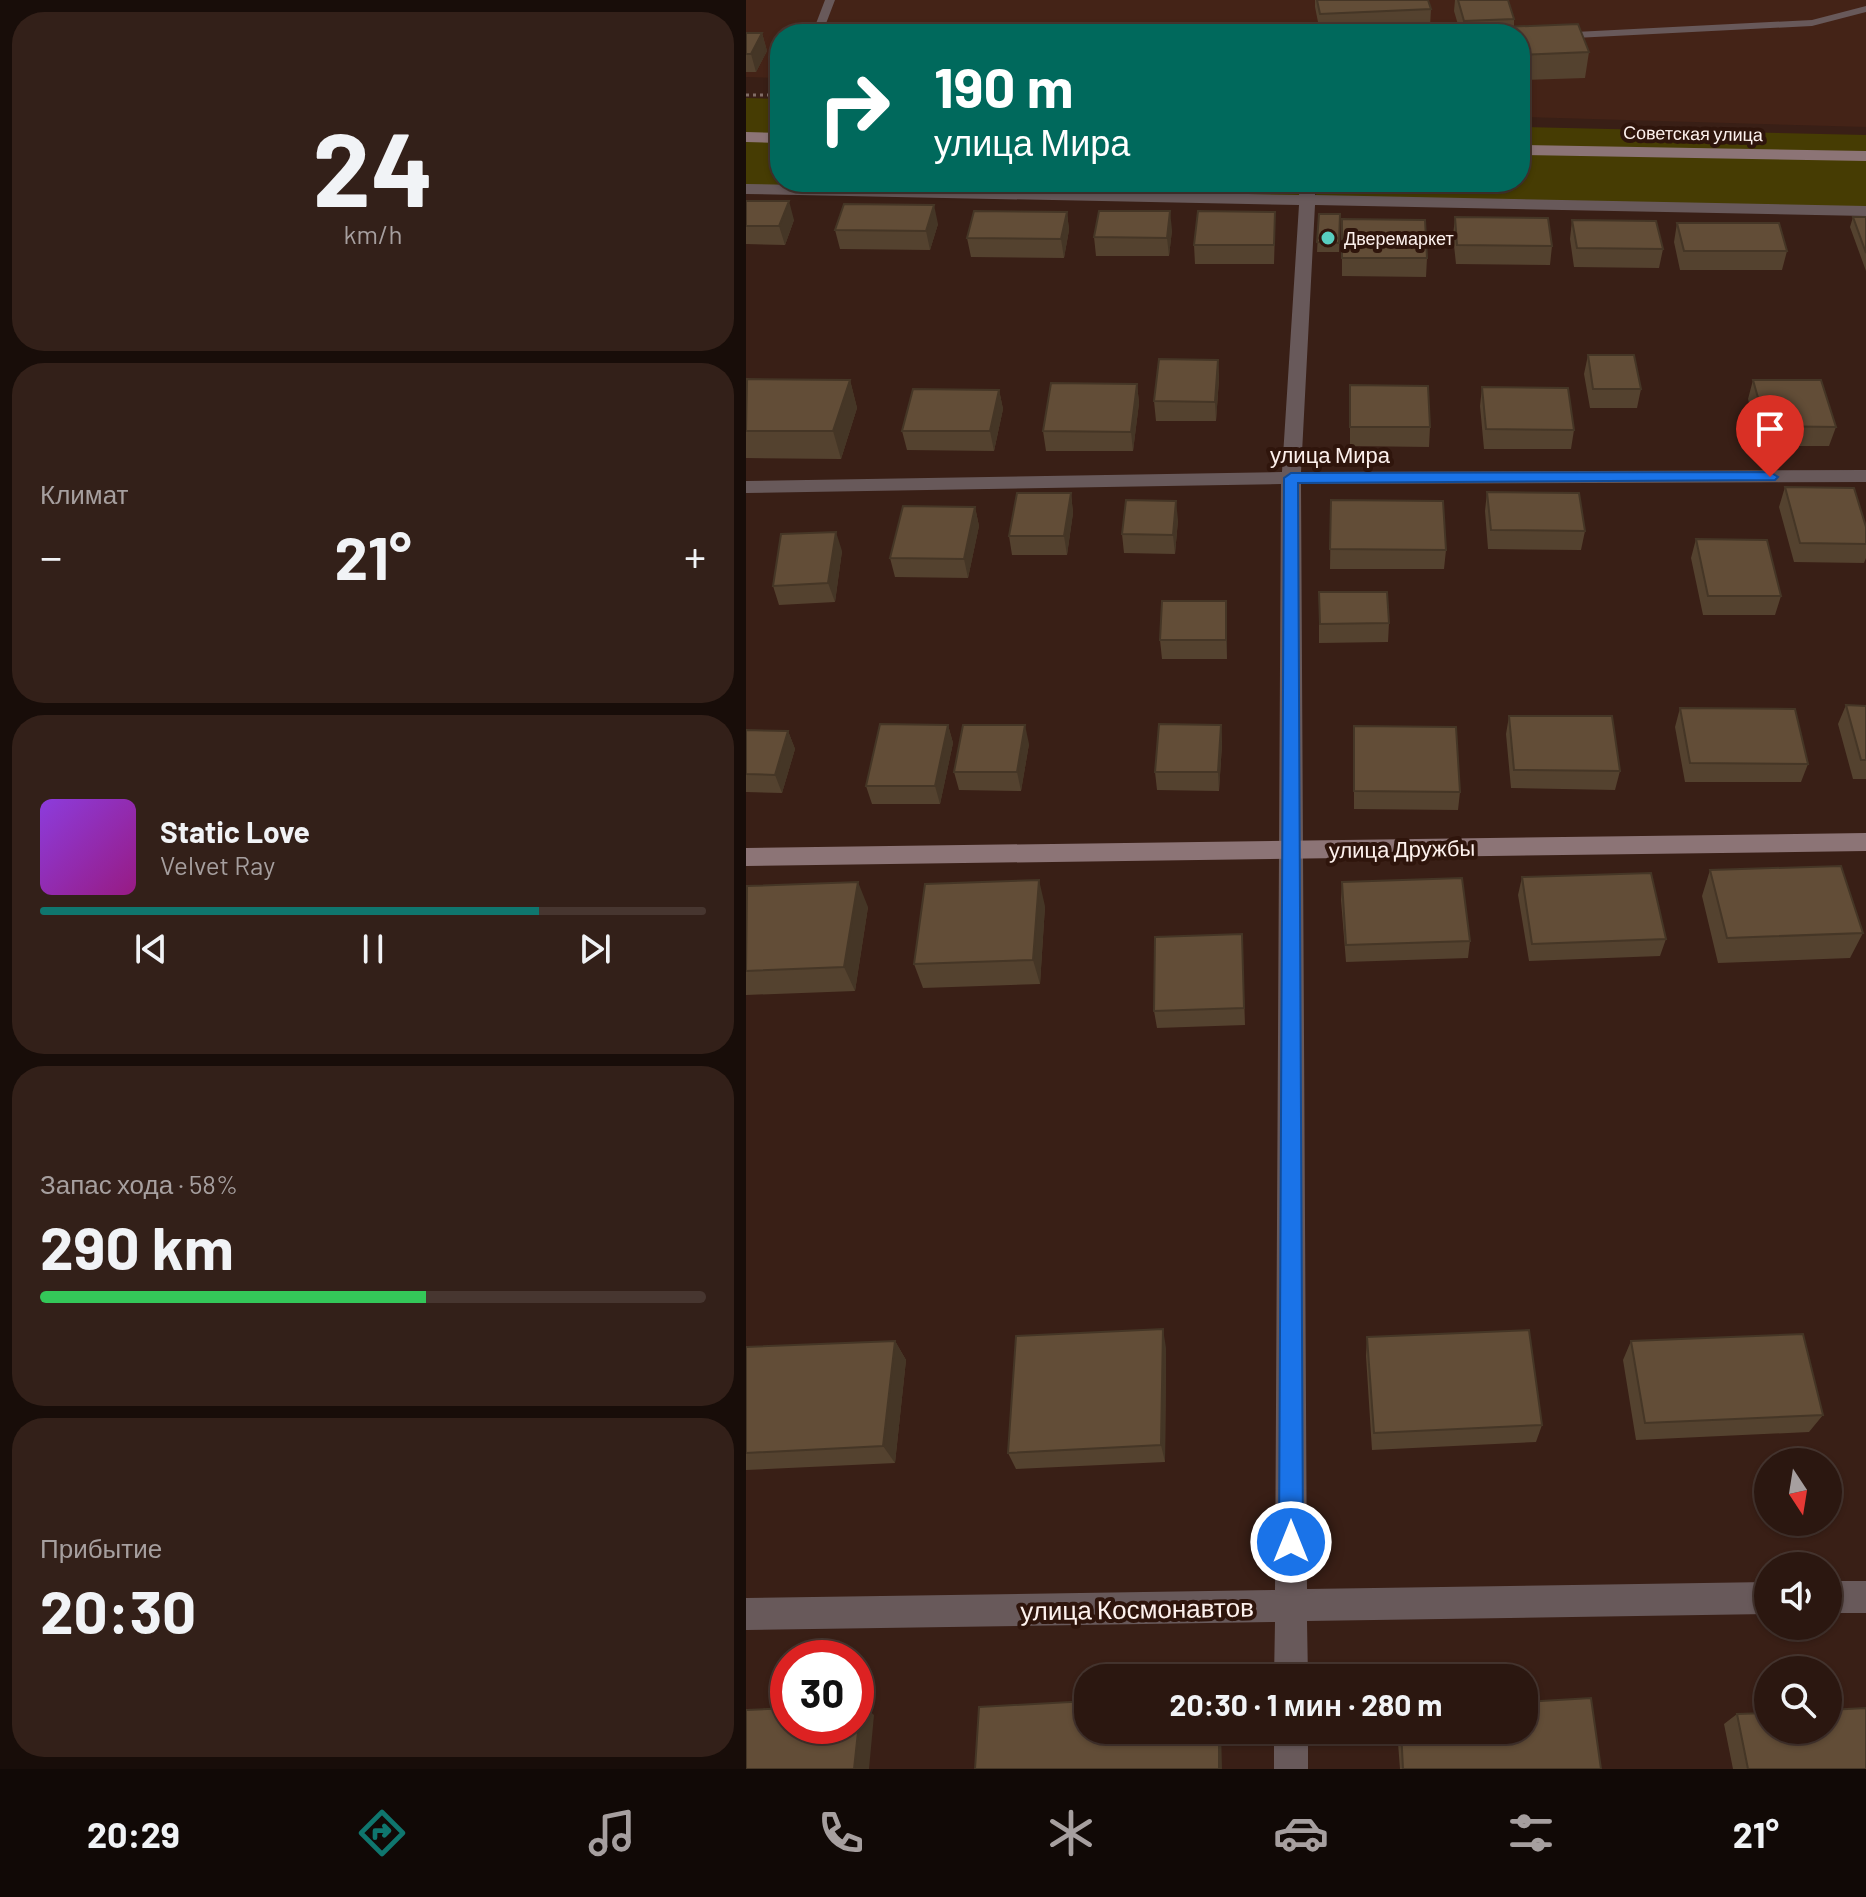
<!DOCTYPE html>
<html lang="ru">
<head>
<meta charset="utf-8">
<style>
	body { margin:0; font-family:Barlow,sans-serif; background:#332019; color:#f1f3f6; height:100vh; display:flex; flex-direction:column; font-size:30px; white-space:nowrap }
	* { box-sizing:border-box; margin:0 }
	p { font-size:26px; color:#a69f9f }
	.icon { flex:none; width:44px; height:44px; fill:none; stroke:currentColor; stroke-width:2; stroke-linecap:round; stroke-linejoin:round }
	.map { position:relative; flex:1; overflow:hidden }
	.details { display:flex; flex-direction:column; gap:12px; padding:12px; background:#180d09; width:746px }
	.details>* { flex:none }
	.top-card { position:absolute; left:24px; top:24px; width:760px; height:168px; border-radius:32px; box-shadow:0 2px 6px #0004,0 0 0 2px #473630; background:#00695c; color:#fff; overflow:hidden }
	.needle { width:52px; rotate:168deg }
	.controls { position:absolute; left:1008px; top:1448px; display:grid; gap:16px }
	.controls a { display:grid; place-items:center; width:88px; height:88px; border-radius:50%; background:#2b1710; box-shadow:0 2px 6px #0004,0 0 0 2px #473630; font-size:40px }
	.speed { position:absolute; left:24px; top:1640px; display:flex; gap:16px; font-size:40px; font-weight:700; text-align:center }
	.speed>* { display:grid; place-content:center; width:104px; height:104px; border-radius:50%; background:#2b1710; box-shadow:0 2px 6px #0004,0 0 0 2px #473630; line-height:1 }
	.speed .limit { border:12px solid #d22; background:#fff; color:#111 }
	.pin { position:absolute; display:grid; place-items:center; width:68px; height:68px; color:#fff; margin:-82px -34px; border-radius:50% 50% 50% 0; rotate:-45deg; box-shadow:0 0 8px #0007 }
	.pin .icon { rotate:45deg }
	.me { position:absolute; width:88px; margin:-44px; rotate:0deg; stroke-linejoin:round; filter:drop-shadow(0 0 6px #0008) }
	.turn { display:flex; align-items:center; gap:28px; height:168px; padding:0 32px; font-size:36px }
	.turn .icon { width:104px; height:104px; stroke-width:2.5 }
	.turn b { display:block; font-size:56px; line-height:68px }
	.big { font-size:60px; font-weight:700; line-height:1.1 }
	.details .tile { flex:1; display:flex; flex-direction:column; justify-content:center; gap:12px; min-width:0; padding:0 28px; border-radius:32px; background:#332019 }
	.details .dial { align-items:center; gap:0 }
	.dial b { font-size:104px; line-height:1 }
	.song { display:flex; align-items:center; gap:24px }
	.cover { width:96px; height:96px; border-radius:12px; background:linear-gradient(135deg,hsl(270 70% 55%),hsl(310 70% 35%)) }
	.played { height:8px; border-radius:4px; background:linear-gradient(90deg,#0f766e 75%,#473630 75%) }
	.keys { display:flex; justify-content:space-around; direction:ltr }
	.heat { display:flex; justify-content:space-between; align-items:center; font-size:44px; direction:ltr }
	.charge { height:12px; border-radius:6px; background:linear-gradient(90deg,#34c759 58%,#473630 0) }
	.trip { position:absolute; left:328px; top:1664px; width:464px; height:80px; border-radius:32px; background:#2b1710; box-shadow:0 2px 6px #0004,0 0 0 2px #473630; font-weight:700; line-height:80px; text-align:center }
	.dock { display:flex; height:128px; justify-content:space-around; align-items:center; background:#110906; color:#a69f9f }
	.dock .icon { width:56px; height:56px }
	.dock .active { color:#0f766e }
	.dock b { font-size:36px; color:#f1f3f6 }
	main { display:flex; flex:1; min-height:0 }
	.map>svg:first-child { display:block }
	.built { fill:#442317 }
	.green { fill:#463c03 }
	.lines { fill:none; stroke-linecap:round; stroke-linejoin:round }
	.path { stroke:#826d66; stroke-width:3; stroke-dasharray:3 4; stroke-linecap:butt }
	.lane { fill:#68595a; fill-rule:evenodd }
	.street { fill:#68595a; fill-rule:evenodd }
	.secondary { fill:#8c7476; fill-rule:evenodd }
	.wall { fill:#54422f }
	.shaded-wall { fill:#453626 }
	.building { fill:#624d37; stroke:#453626; stroke-width:2 }
	.route { fill:#1a73e8; stroke:#114b97; stroke-width:2 }
	.poi-dot { fill:#58cec0; stroke:#2f150c; stroke-width:3 }
	.labels { text-anchor:middle; dominant-baseline:central; stroke-width:8; stroke-linejoin:round; paint-order:stroke }
	.far-street-label { font-size:18px; fill:#fdf1ed; stroke:#2f150c }
	.far-poi-label { font-size:18px; fill:#fdf1ed; stroke:#2f150c; text-anchor:start }
	.street-label { font-size:22px; fill:#fdf1ed; stroke:#2f150c }
	.near-street-label { font-size:26px; fill:#fdf1ed; stroke:#2f150c }
</style>
</head>
<body>
<main>
<section class="details">
<div class="tile dial"><b>24</b><p>km/h</p></div>
<div class="tile"><p>Климат</p>
<div class="heat"><a>−</a><b class="big">21°</b><a>+</a></div>
</div>
<div class="tile">
<div class="song"><i class="cover"></i><div><b>Static Love</b><p>Velvet Ray</p></div></div>
<div class="played"></div>
<div class="keys"><svg class="icon" aria-label="previous" viewBox="0 0 24 24"><path d="M18 5L8 12l10 7zM5 5v14"/></svg><svg class="icon" aria-label="pause" viewBox="0 0 24 24"><path d="M8 5v14M16 5v14"/></svg><svg class="icon" aria-label="next" viewBox="0 0 24 24"><path d="M6 5l10 7-10 7zM19 5v14"/></svg></div>
</div>
<div class="tile"><p>Запас хода · 58%</p><b class="big">290 km</b><div class="charge"></div></div>
<div class="tile"><p>Прибытие</p><b class="big">20:30</b></div>
</section>
<div class="map">
<svg width="1120" height="1769" viewBox="0 0 1120 1769">
	<rect width="100%" height="100%" fill="#391f16"/>
	<path class="built" d="M0,0H1120V127L774,117V34H34V78L0,77Z"/>
	<path class="green" d="M0,98L34,99V116L28,134H0Z
		M774,127L1120,135V154L774,147Z
		M0,141H34V182H554L553,196L0,188Z
		M774,154L1120,160V207L570,196V182H774Z"/>
	<g class="lines">
		<path class="path" d="M0,95H34"/>
		<path class="lane" d="M79,0H89L76,34H66Z
			M1120,6V12L1066,26L829,38L824,35L829,32L1066,20Z"/>
		<path class="street" d="M554,182H570L569,195L1120,206V216L569,205L555,472L1120,470V482L555,484L561,1589L1022,1582V1614L561,1621L562,1678H528L529,1622L0,1630V1598L529,1590L535,484L0,493V481L536,472L553,205L0,194V184L553,195Z
			M1082,1581H1120V1613H1082Z
			M528,1730H562V1769H528Z"/>
		<path class="secondary" d="M0,132L34,133V143L0,142Z
			M774,145L1120,151V161L774,155Z
			M1120,833V851L0,866V848Z"/>
	</g>
	<path class="wall" d="M569,0H682L685,9L684,27L574,32L569,7Z
		M709,0H762L768,19V26L843,52L839,78L774,80V34L713,28L708,11Z
		M0,33H16L21,51L10,72H0Z
		M0,201L48,220L39,245L0,244Z
		M321,212L323,230L318,258L225,257L221,238Z
		M573,214H594L593,252H571Z
		M709,217L806,246L804,265L710,264L707,236Z
		M1107,217H1120V271L1104,227Z
		M596,219L681,258L680,277L596,276Z
		M826,220L917,249L913,268L828,267L824,239Z
		M931,223L1041,251L1036,270H934L928,242Z
		M192,224L184,250L94,249L89,230Z
		M426,230L423,256H350L348,237Z
		M529,230L528,264H449L448,245Z
		M842,355L895,389L891,408H844L838,374Z
		M472,360L473,379L470,421H410L408,401Z
		M104,380L111,408L95,459L0,458V381Z
		M1007,380L1090,427L1083,446H1014L1002,399Z
		M391,384L393,403L387,451H300L297,431Z
		M604,385L684,427L683,447L604,446Z
		M736,387L828,430L825,449H738L734,406Z
		M253,390L257,409L248,451L161,450L156,431Z
		M1039,487L1120,527V558L1118,563L1048,562L1033,507Z
		M741,492L839,531L835,550L742,549L739,511Z
		M325,493L327,513L321,555H266L263,536Z
		M585,500L700,550L698,569H584Z
		M229,507L233,526L222,578L149,577L144,558Z
		M432,520L429,554L378,553L376,534Z
		M950,539L1035,596L1029,615H957L945,558Z
		M96,551L89,602L33,605L27,586Z
		M573,592L643,623L642,642L573,643Z
		M481,620V659H416L414,640Z
		M1100,705L1120,706V779H1107L1092,724Z
		M934,708L1062,764L1055,782H939L929,727Z
		M763,716L874,771L869,790L765,788L760,734Z
		M202,725L207,743L194,804H126L120,786Z
		M475,725L476,744L473,791L411,790L409,772Z
		M608,726L714,792L712,810L608,809Z
		M0,730L42,731L49,749L36,793L0,792Z
		M283,744L275,791L213,790L208,772Z
		M964,870L1117,933L1104,958L972,963L956,896Z
		M776,877L920,939L914,956L783,961L772,895Z
		M596,882L724,941L722,958L600,962L595,900Z
		M0,889L122,907L109,991L0,995Z
		M299,906L294,984L177,988L168,964Z
		M496,934L499,1025L411,1028L408,1011Z
		M621,1337L796,1425L790,1442L626,1450L620,1356Z
		M149,1341L160,1360L149,1463L0,1470V1347Z
		M885,1341L1077,1415L1063,1432L890,1440L877,1360Z
		M420,1348L419,1462L270,1469L262,1453Z
		M991,1714L1120,1769H987L978,1724Z
		M651,1730H778L855,1769H654Z"/>
	<path class="shaded-wall" d="M16,33L21,51L10,72L5,54Z
		M43,201L48,220L39,245L33,226Z
		M188,205L192,224L184,250L180,231Z
		M424,211L426,230L423,256L421,238Z
		M321,212L323,230L318,258L315,239Z
		M472,360L473,379L470,421L469,402Z
		M104,380L111,408L95,459L87,431Z
		M391,384L393,403L387,451L385,432Z
		M253,390L257,409L248,451L244,431Z
		M325,493L327,513L321,555L318,536Z
		M430,501L432,520L429,554L427,535Z
		M229,507L233,526L222,578L218,559Z
		M90,532L96,551L89,602L82,583Z
		M480,601L481,620V659L480,640Z
		M202,725L207,743L194,804L189,786Z
		M279,725L283,744L275,791L271,772Z
		M475,725L476,744L473,791L472,772Z
		M42,731L49,749L36,793L29,775Z
		M293,880L299,906L294,984L287,960Z
		M112,882L122,907L109,991L98,967Z
		M417,1329L420,1348L419,1462L415,1445Z
		M149,1341L160,1360L149,1463L137,1446Z
		M115,1704L128,1715L123,1769H108Z
		M473,1730H475L476,1769H473Z"/>
	<path class="building" d="M571,0H682L685,9L574,14Z
		M712,0H762L768,19L718,21Z
		M470,24H501V34H470Z
		M832,24L843,52L774,55V34H581Z
		M0,33H16L5,54H0Z
		M0,201H43L33,226H0Z
		M98,204L188,205L180,231L89,230Z
		M228,211L321,212L315,239L221,238Z
		M353,211H424L421,238L348,237Z
		M452,211L529,212L528,245H448Z
		M573,214H594L593,243L571,242Z
		M709,217L802,218L806,246L711,245Z
		M1107,217H1120V253Z
		M596,219L679,220L681,258H596Z
		M826,220L910,221L917,249L831,248Z
		M931,223H1033L1041,251H938Z
		M842,355H888L895,389H847Z
		M413,359L472,360L469,402L408,401Z
		M1,379L104,380L87,431H0Z
		M1007,380H1075L1090,427L1020,426Z
		M305,383L391,384L385,432L297,431Z
		M604,385L682,386L684,427H604Z
		M736,387L822,388L828,430L740,429Z
		M167,389L253,390L244,431H156Z
		M1039,487L1108,488L1120,527V544L1054,543Z
		M741,492L833,493L839,531L745,530Z
		M271,493H325L318,536H263Z
		M380,500L430,501L427,535L376,534Z
		M585,500L697,501L700,550L584,549Z
		M157,506L229,507L218,559L144,558Z
		M90,532L82,583L27,586L35,534Z
		M950,539L1021,540L1035,596H962Z
		M573,592H641L643,623L574,624Z
		M416,601H480V640H414Z
		M1100,705L1120,706V760H1115Z
		M934,708L1049,709L1062,764L944,763Z
		M763,716H866L874,771L768,770Z
		M134,724L202,725L189,786H120Z
		M413,724L475,725L472,772H409Z
		M217,725H279L271,772H208Z
		M608,726L710,727L714,792L608,791Z
		M0,730L42,731L29,775L0,774Z
		M1095,866L1117,933L981,938L964,870Z
		M905,873L920,939L786,944L776,877Z
		M716,878L724,941L600,945L596,882Z
		M293,880L287,960L168,964L179,884Z
		M112,882L98,967L0,971L1,886Z
		M496,934L498,1008L408,1011L409,937Z
		M417,1329L415,1445L262,1453L270,1336Z
		M783,1330L796,1425L628,1433L621,1337Z
		M1057,1334L1077,1415L899,1423L885,1341Z
		M149,1341L137,1446L0,1453V1347Z
		M845,1698L855,1769H657L655,1730H778V1702Z
		M342,1701V1730H473V1769H229L233,1707Z
		M115,1704L108,1769H0V1710L42,1708V1726H110V1705Z
		M1120,1708V1769H1002L991,1714L1022,1713V1730H1082V1710Z"/>
	<path class="route" d="M1024,472L1032,477L1029,480L552,483L557,1542L554,1551L545,1554L537,1551L533,1542L538,478L545,473Z"/>
	<circle class="poi-dot" cx="582" cy="238" r="8"/>
	<g class="labels">
		<g class="far-street-label">
			<text transform="translate(947 133) rotate(1)">Советская улица</text>
		</g>
		<g class="far-poi-label">
			<text x="598" y="238">Дверемаркет</text>
		</g>
		<g class="street-label">
			<text x="584" y="454">улица Мира</text>
			<text transform="translate(656 848) rotate(-1)">улица Дружбы</text>
		</g>
		<g class="near-street-label">
			<text transform="translate(391 1608) rotate(-1)">улица Космонавтов</text>
		</g>
	</g>
</svg>
<div class="controls">
<a><svg class="needle" viewBox="-14 -14 28 28"><path d="M0-13l5 13h-10z" fill="#e53935"/><path d="M0 13l5-13h-10z" fill="#a69f9f"/></svg></a>
<a><svg class="icon" aria-label="sound" viewBox="0 0 24 24"><path d="M4 9h4l5-4v14l-5-4H4zM17 9q2 3 0 6"/></svg></a>
<a><svg class="icon" aria-label="search" viewBox="0 0 24 24"><circle cx="10" cy="10" r="6"/><path d="M15 15l6 6"/></svg></a>
</div>
<div class="speed"><div class="limit">30</div></div>
<div class="pin" style="left:1024px;top:477px;background:#d93025"><svg class="icon" aria-label="arrive" viewBox="0 0 24 24"><path d="M6 21V4h12l-3 4 3 4H6"/></svg></div>
<svg class="me" style="left:545px;top:1542px" viewBox="-20 -20 40 40"><circle r="17" fill="#1a73e8" stroke="#fff" stroke-width="3"/><path d="M0-11L8 9 0 5-8 9z" fill="#fff"/></svg>
<div class="trip">20:30 · 1 мин · 280 m</div>
<div class="top-card">
<div class="turn"><svg class="icon" aria-label="right" viewBox="0 0 24 24"><path d="M7 20v-9h11M14 6l5 5-5 5"/></svg><div><b>190 m</b>улица Мира</div></div>
</div>
</div>
</main>
<nav class="dock">
<b>20:29</b>
<svg class="icon active" aria-label="directions" viewBox="0 0 24 24"><path d="M12 3l9 9-9 9-9-9zM9 14v-3h6M13 9l2 2-2 2"/></svg>
<svg class="icon" aria-label="music" viewBox="0 0 24 24"><path d="M9 18V5l10-2v13"/><circle cx="6" cy="18" r="3"/><circle cx="16" cy="16" r="3"/></svg>
<svg class="icon" aria-label="phone" viewBox="0 0 24 24"><path d="M5 4h4l2 5-3 2q2 4 5 5l2-3 5 2v4C11 20 4 13 5 4z"/></svg>
<svg class="icon" aria-label="climate" viewBox="0 0 24 24"><path d="M12 3v18M4 7l16 10M4 17L20 7"/></svg>
<svg class="icon" aria-label="car" viewBox="0 0 24 24"><path d="M5 17H2v-5l4-1 3-4h7l3 4 3 1v5h-3M9 17h6M6 11h13"/><circle cx="7" cy="17" r="2"/><circle cx="17" cy="17" r="2"/></svg>
<svg class="icon" aria-label="filters" viewBox="0 0 24 24"><path d="M4 7h16M4 17h16"/><circle cx="9" cy="7" r="2"/><circle cx="15" cy="17" r="2"/></svg>
<b>21°</b>
</nav>
</body>
</html>
